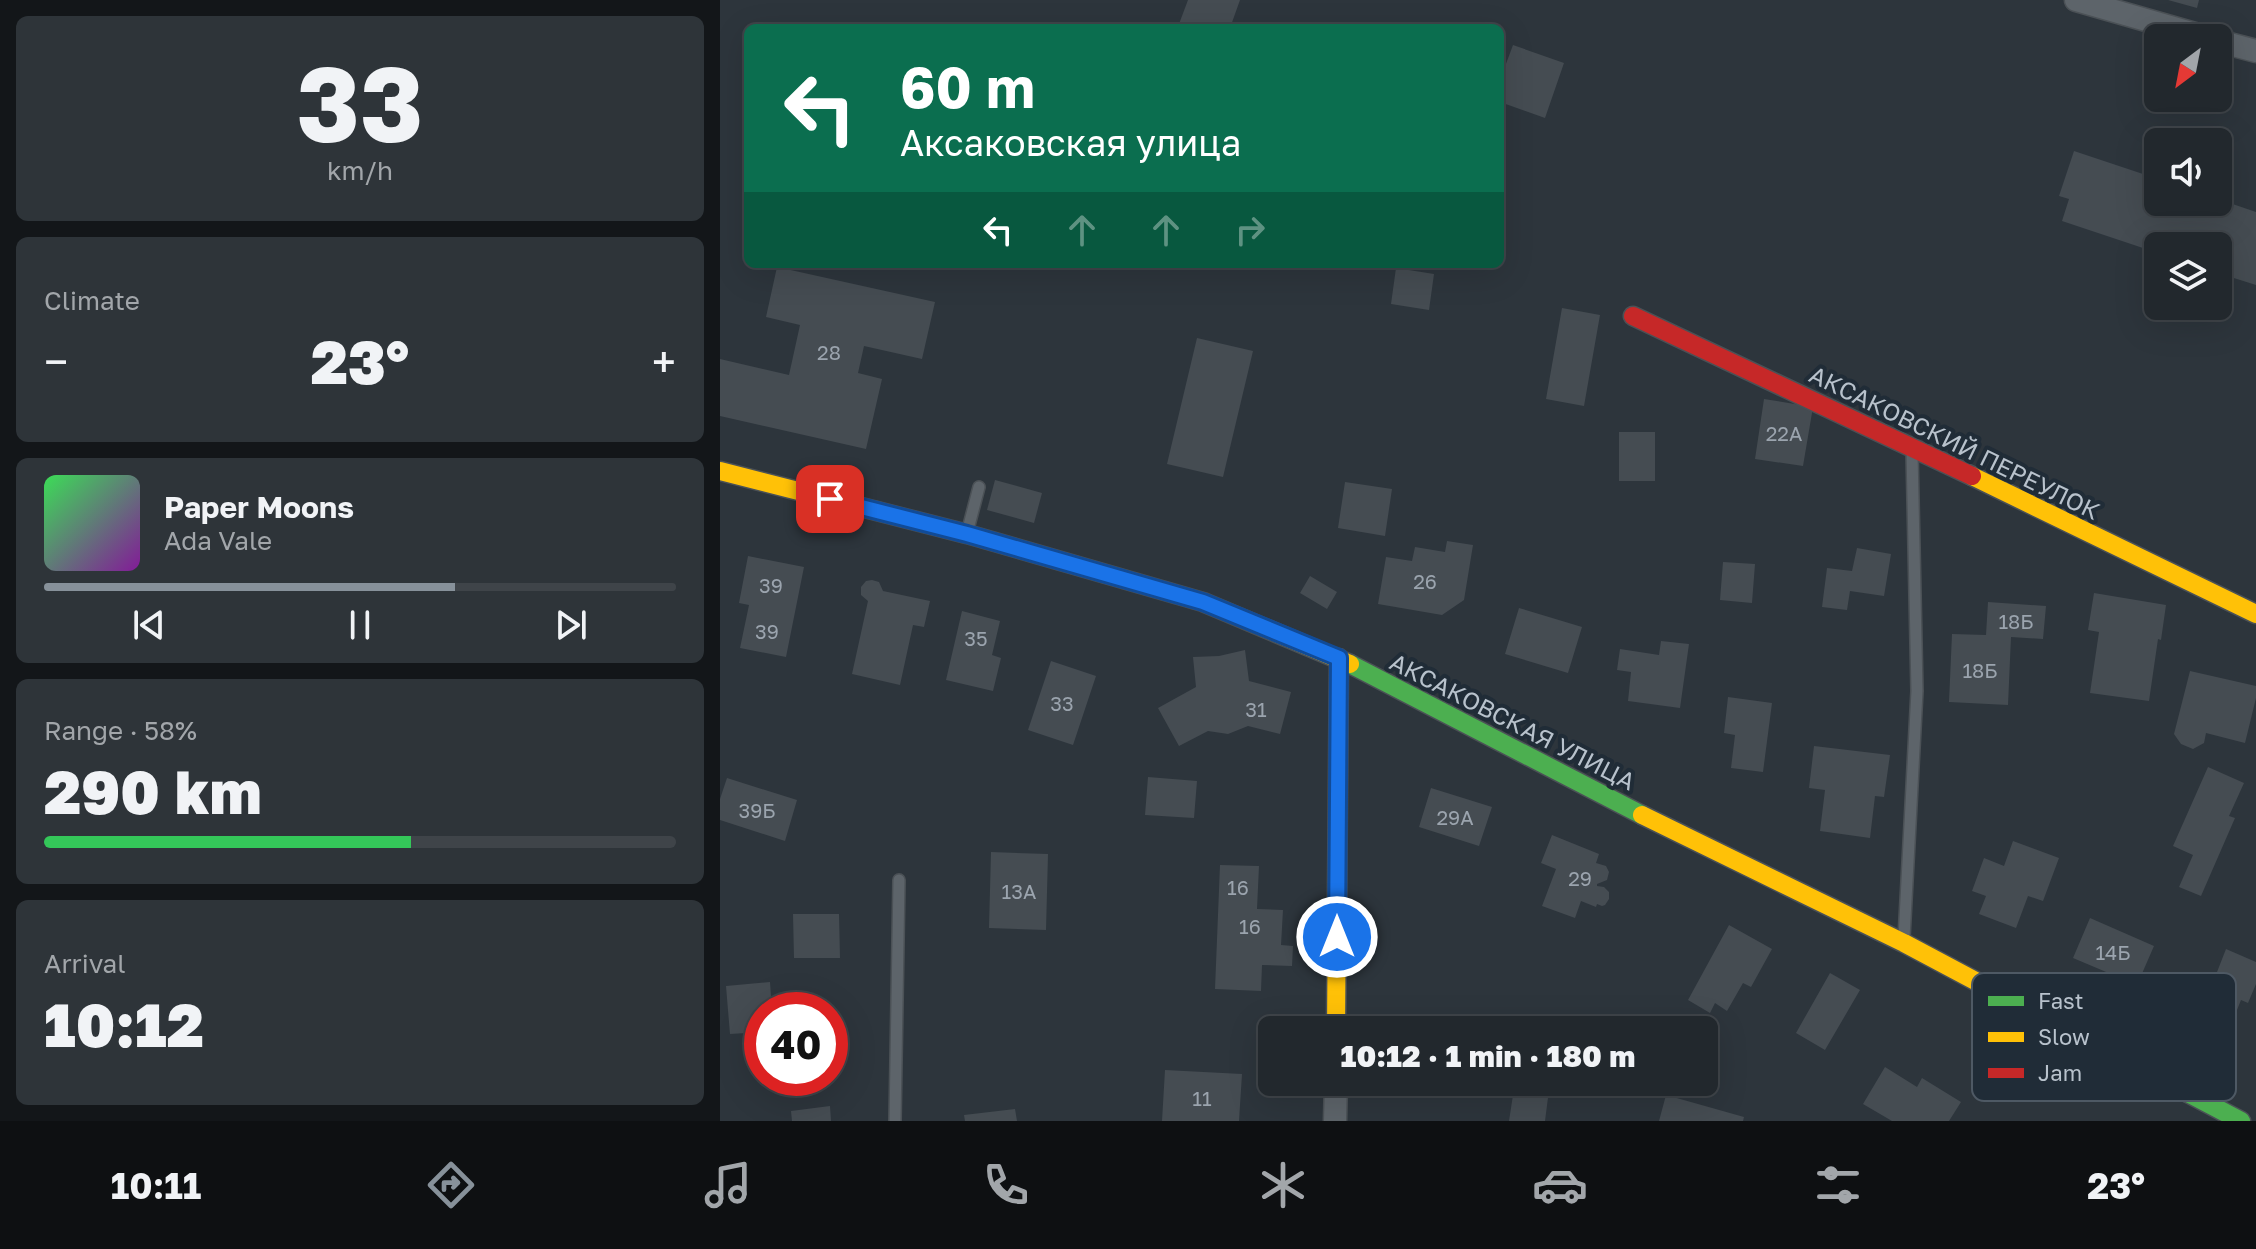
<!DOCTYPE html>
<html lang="en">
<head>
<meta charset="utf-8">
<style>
	body { margin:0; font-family:"Golos Text",sans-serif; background:#2e3439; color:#f1f3f6; height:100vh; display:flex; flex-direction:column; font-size:30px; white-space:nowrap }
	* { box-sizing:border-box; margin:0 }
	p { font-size:26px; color:#a2a6aa }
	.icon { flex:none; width:44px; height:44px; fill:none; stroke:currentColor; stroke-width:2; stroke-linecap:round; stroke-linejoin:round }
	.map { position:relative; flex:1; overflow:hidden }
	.details { display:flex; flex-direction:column; gap:16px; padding:16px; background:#131619; width:720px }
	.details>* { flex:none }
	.top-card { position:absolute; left:24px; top:24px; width:760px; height:244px; border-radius:12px; box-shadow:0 8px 32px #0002,0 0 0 2px #3f4449; background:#0b6e4f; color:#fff; overflow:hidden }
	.needle { width:52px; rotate:212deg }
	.tools { position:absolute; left:1424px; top:24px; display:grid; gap:16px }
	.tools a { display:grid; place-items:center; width:88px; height:88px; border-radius:12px; background:#22282d; box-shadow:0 8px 32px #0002,0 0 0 2px #3f4449; font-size:40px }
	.speed { position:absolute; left:24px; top:992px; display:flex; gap:16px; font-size:40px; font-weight:700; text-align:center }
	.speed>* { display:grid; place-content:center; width:104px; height:104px; border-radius:50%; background:#22282d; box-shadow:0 8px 32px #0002,0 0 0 2px #3f4449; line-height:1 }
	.speed .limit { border:12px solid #d22; background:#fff; color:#111 }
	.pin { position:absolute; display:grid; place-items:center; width:68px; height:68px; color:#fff; margin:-34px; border-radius:16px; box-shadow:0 4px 12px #0006 }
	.me { position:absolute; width:88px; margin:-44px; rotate:0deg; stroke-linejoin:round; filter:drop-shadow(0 0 6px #0008) }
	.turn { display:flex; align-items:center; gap:28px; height:168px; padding:0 24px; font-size:36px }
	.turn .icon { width:104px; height:104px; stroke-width:2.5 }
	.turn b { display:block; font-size:56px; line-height:68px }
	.lanes { display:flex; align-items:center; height:76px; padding:0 24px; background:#0003; justify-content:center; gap:40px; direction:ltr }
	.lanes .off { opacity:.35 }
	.big { font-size:60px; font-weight:800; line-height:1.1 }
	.details .widget { flex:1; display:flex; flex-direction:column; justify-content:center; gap:12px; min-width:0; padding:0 28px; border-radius:12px; background:#2e3439 }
	.details .dial { align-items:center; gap:0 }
	.dial b { font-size:104px; line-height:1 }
	.song { display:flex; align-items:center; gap:24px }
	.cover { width:96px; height:96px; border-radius:12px; background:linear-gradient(135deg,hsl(130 70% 55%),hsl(290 70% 35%)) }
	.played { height:8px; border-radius:4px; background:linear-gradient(90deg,#87919a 65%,#3f4449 65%) }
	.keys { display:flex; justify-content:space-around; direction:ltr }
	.heat { display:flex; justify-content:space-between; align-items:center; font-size:44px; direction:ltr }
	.charge { height:12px; border-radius:6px; background:linear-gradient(90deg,#34c759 58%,#3f4449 0) }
	.trip { position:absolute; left:538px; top:1016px; width:460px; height:80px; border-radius:12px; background:#22282d; box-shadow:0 8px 32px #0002,0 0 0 2px #3f4449; font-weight:800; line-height:80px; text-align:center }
	.tab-bar { display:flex; height:128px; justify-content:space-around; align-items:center; background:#0e1012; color:#a2a6aa }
	.tab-bar .icon { width:56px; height:56px }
	.tab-bar .on { color:#87919a }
	.tab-bar b { font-size:36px; color:#f1f3f6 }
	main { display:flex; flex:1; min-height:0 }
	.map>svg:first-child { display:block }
	.building { fill:#454c52 }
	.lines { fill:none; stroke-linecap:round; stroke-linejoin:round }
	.lane-casing { stroke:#4b5156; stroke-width:14 }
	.street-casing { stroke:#4b5156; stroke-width:25 }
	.fast-casing { stroke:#4b5156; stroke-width:21 }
	.slow-casing { stroke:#4b5156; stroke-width:21 }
	.jam-casing { stroke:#4b5156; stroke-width:21 }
	.lane { stroke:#5d646a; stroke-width:11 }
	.street { stroke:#5d646a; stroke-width:22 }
	.fast { stroke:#4caf50; stroke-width:18 }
	.slow { stroke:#ffc107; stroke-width:18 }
	.jam { stroke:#c62828; stroke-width:18 }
	.route-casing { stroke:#114b97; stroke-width:20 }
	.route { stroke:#1a73e8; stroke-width:14 }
	.labels { text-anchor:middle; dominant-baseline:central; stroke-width:8; stroke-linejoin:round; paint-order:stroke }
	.number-label { font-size:20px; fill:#9ba4ae }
	.street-label { font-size:24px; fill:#b8c2cc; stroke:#202c37 }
	.key { fill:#202c37; stroke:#4e5964; stroke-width:2 }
	.key-label { font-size:22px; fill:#b8c2cc }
</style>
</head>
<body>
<main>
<section class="details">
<div class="widget dial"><b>33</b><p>km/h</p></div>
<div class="widget"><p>Climate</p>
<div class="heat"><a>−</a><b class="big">23°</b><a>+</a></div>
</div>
<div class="widget">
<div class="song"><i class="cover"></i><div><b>Paper Moons</b><p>Ada Vale</p></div></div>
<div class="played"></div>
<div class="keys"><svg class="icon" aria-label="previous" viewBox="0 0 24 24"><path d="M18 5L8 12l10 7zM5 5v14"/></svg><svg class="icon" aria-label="pause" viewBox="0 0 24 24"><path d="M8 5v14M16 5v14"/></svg><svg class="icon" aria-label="next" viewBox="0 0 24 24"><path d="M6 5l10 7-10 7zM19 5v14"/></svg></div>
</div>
<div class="widget"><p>Range · 58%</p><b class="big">290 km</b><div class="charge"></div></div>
<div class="widget"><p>Arrival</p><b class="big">10:12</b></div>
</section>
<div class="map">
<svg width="1536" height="1121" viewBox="0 0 1536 1121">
	<rect width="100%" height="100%" fill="#2d353c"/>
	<path class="building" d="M468,0H520L510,28H471L459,24Z
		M1448,0H1479L1477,8Z
		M793,45L844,63L825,118L780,102V80Z
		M1354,151L1438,179V202H1498V199L1536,212V285L1498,273V246H1438V253L1342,221L1349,199L1339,196Z
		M57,267L215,302L202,359L144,346L138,373L162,379L146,449L0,416V359L69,375L80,325L46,317Z
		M676,268L714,274L709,310L671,304Z
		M842,308L880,315L864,406L826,399Z
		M477,338L533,351L503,477L447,464Z
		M1044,399L1093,407L1083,466L1035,459Z
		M899,432H935V481H899Z
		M275,480L322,493L314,523L267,510Z
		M625,482L672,489L665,536L618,528Z
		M727,541L753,545L744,600L722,615L658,604L666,557L692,561L695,547L725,552Z
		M1137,548L1171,554L1164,596L1130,591L1127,610L1102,607L1107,568L1132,571Z
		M28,556L84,567L66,657L20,648L29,605L19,603Z
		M1003,562L1035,564L1032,603L1000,600Z
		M590,576L617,592L607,609L580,593Z
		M152,580L159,582L163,591L210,601L204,627L193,625L180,685L132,674L148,601L141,595V587L146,581Z
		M1374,593L1446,605L1441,640L1438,639L1429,701L1370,693L1379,632L1368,630Z
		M1268,602L1326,606L1323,639L1291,637L1288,705L1229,702L1232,634L1266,635Z
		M799,608L862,627L848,673L785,654Z
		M242,611L280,621L272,655L281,658L273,691L226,680Z
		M941,641L969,644L960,708L908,701L911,672L897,670L900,649L939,655Z
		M525,650L529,681L571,692L560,734L528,726L508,734L488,731L459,746L438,708L476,687L473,657L499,656Z
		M331,661L376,676L353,745L308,730Z
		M1470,671L1536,686V698L1525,743L1486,733L1484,743L1473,749L1461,744L1454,734Z
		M1008,697L1052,703L1043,772L1011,768L1015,735L1004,733Z
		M1094,746L1170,755L1164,797L1155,796L1150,838L1100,831L1105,790L1089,788Z
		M1488,767L1524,783L1509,816L1515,818L1481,896L1459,887L1473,855L1453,846Z
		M428,777L477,781L474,818L425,815Z
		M7,778L77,800L65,841L0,820V799Z
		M711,788L772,807L759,846L699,827Z
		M832,835L879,854L876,863L886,866L889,872L887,880L877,884V886L884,887L889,892V899L885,905L882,906L877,904L876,907L861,901L855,918L822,906L836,869L821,863Z
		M1293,841L1339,858L1323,901L1308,896L1296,928L1259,914L1266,896L1252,891L1264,858L1284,866Z
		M271,852L328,854L326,930L269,928Z
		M500,865L539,866L537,909L563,910L561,945L573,946L572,966L542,965L541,991L495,989Z
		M73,914H119L120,958H74Z
		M1370,918L1434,946L1417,985L1353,958Z
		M1009,925L1052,949L1031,987L1023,983L1007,1011L995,1003L990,1013L968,1000Z
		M1506,949L1536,962V984L1528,1003L1521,1000L1511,1025L1481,1013Z
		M1110,973L1140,990L1105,1050L1076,1033Z
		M50,982L52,1010H42V1032L10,1034L6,986Z
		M821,1023L859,1028V1030H821Z
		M1165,1067L1197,1087L1202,1078L1241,1102L1229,1121H1172L1143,1104Z
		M445,1070L522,1074L519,1121H442Z
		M795,1082H830L825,1121H789Z
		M946,1095L1024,1117L1023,1121H939Z
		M110,1106L111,1121H72L71,1111Z
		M295,1109L297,1121H245L244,1115Z"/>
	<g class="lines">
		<g class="lane-casing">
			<path id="lane" d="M247,533L259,487
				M1184,938L1197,691L1192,452
				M175,1121L179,880"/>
		</g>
		<g class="street-casing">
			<path id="street" d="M1356,0L1489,38
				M1498,41L1536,51
				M615,1121L616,1082"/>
		</g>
		<g class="fast-casing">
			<path id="fast" d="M630,664L922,815
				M1293,1001L1521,1121"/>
		</g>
		<g class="slow-casing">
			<path id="slow" d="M0,471L247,534L483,602L630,664
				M1252,476L1536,614
				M922,815L1184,943L1293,1001
				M616,1030L619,658"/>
		</g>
		<g class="jam-casing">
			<path id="jam" d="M913,316L1252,476"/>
		</g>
		<use href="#lane" class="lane"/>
		<use href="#street" class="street"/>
		<use href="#fast" class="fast"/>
		<use href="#slow" class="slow"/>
		<use href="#jam" class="jam"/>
	</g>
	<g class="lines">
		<g class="route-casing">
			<path id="route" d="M110,499L247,534L483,602L619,658L617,937"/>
		</g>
		<use href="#route" class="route"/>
	</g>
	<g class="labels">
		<g class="number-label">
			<text x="109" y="352">28</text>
			<text x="1064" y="433">22А</text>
			<text x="705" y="581">26</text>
			<text x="51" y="585">39</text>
			<text x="1296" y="621">18Б</text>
			<text x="47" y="631">39</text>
			<text x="256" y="638">35</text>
			<text x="1260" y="670">18Б</text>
			<text x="342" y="703">33</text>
			<text x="536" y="709">31</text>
			<text x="37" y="810">39Б</text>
			<text x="735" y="817">29А</text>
			<text x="860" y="878">29</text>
			<text x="518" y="887">16</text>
			<text x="299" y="891">13А</text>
			<text x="530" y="926">16</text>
			<text x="1393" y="952">14Б</text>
			<text x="482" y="1098">11</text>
		</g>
		<g class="street-label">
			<text transform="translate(1235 442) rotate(26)">АКСАКОВСКИЙ ПЕРЕУЛОК</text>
			<text transform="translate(793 721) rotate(27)">АКСАКОВСКАЯ УЛИЦА</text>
		</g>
	</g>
	<rect x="1252" y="973" width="264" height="128" rx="12" class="key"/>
	<rect x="1268" y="996" width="36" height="10" fill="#4caf50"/>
	<rect x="1268" y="1032" width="36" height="10" fill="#ffc107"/>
	<rect x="1268" y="1068" width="36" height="10" fill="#c62828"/>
	<g class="key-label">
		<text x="1318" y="1009">Fast</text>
		<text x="1318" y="1045">Slow</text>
		<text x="1318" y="1081">Jam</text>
	</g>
</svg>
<div class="tools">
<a><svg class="needle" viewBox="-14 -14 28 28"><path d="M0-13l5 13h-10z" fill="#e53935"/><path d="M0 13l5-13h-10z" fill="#a2a6aa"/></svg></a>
<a><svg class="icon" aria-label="sound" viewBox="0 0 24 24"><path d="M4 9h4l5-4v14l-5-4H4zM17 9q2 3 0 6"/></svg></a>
<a><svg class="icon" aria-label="layers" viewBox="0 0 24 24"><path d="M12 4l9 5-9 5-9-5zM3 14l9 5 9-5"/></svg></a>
</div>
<div class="speed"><div class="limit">40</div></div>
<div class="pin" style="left:110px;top:499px;background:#d93025"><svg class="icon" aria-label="arrive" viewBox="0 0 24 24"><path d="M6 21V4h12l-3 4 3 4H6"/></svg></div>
<svg class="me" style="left:617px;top:937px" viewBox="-20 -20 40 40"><circle r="17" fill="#1a73e8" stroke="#fff" stroke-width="3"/><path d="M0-11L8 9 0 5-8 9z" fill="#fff"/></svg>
<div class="trip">10:12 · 1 min · 180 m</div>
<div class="top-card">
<div class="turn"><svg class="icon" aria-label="left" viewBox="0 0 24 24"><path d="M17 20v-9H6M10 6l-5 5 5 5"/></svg><div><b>60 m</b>Аксаковская улица</div></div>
<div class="lanes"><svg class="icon" aria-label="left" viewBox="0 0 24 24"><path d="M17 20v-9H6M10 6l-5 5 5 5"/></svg><svg class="icon off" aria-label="ahead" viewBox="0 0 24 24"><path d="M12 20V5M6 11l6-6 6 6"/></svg><svg class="icon off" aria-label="ahead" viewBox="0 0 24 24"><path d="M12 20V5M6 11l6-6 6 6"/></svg><svg class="icon off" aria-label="right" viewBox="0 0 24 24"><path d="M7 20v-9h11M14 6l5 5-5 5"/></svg></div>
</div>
</div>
</main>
<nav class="tab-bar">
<b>10:11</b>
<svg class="icon on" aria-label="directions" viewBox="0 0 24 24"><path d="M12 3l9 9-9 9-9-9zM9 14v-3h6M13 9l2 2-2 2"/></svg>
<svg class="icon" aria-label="music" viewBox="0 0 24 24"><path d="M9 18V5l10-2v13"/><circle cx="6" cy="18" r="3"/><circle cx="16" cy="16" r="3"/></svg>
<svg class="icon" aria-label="phone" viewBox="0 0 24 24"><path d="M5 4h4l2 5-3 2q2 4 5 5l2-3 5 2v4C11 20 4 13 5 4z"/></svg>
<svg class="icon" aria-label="climate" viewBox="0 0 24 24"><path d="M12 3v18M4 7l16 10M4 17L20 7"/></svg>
<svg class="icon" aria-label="car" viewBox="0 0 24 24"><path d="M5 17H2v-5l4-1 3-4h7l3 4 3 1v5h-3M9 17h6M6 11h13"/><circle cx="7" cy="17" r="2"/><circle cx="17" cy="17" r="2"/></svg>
<svg class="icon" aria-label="filters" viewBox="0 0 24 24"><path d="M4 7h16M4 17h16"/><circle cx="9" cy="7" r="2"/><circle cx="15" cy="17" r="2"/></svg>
<b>23°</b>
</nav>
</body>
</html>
